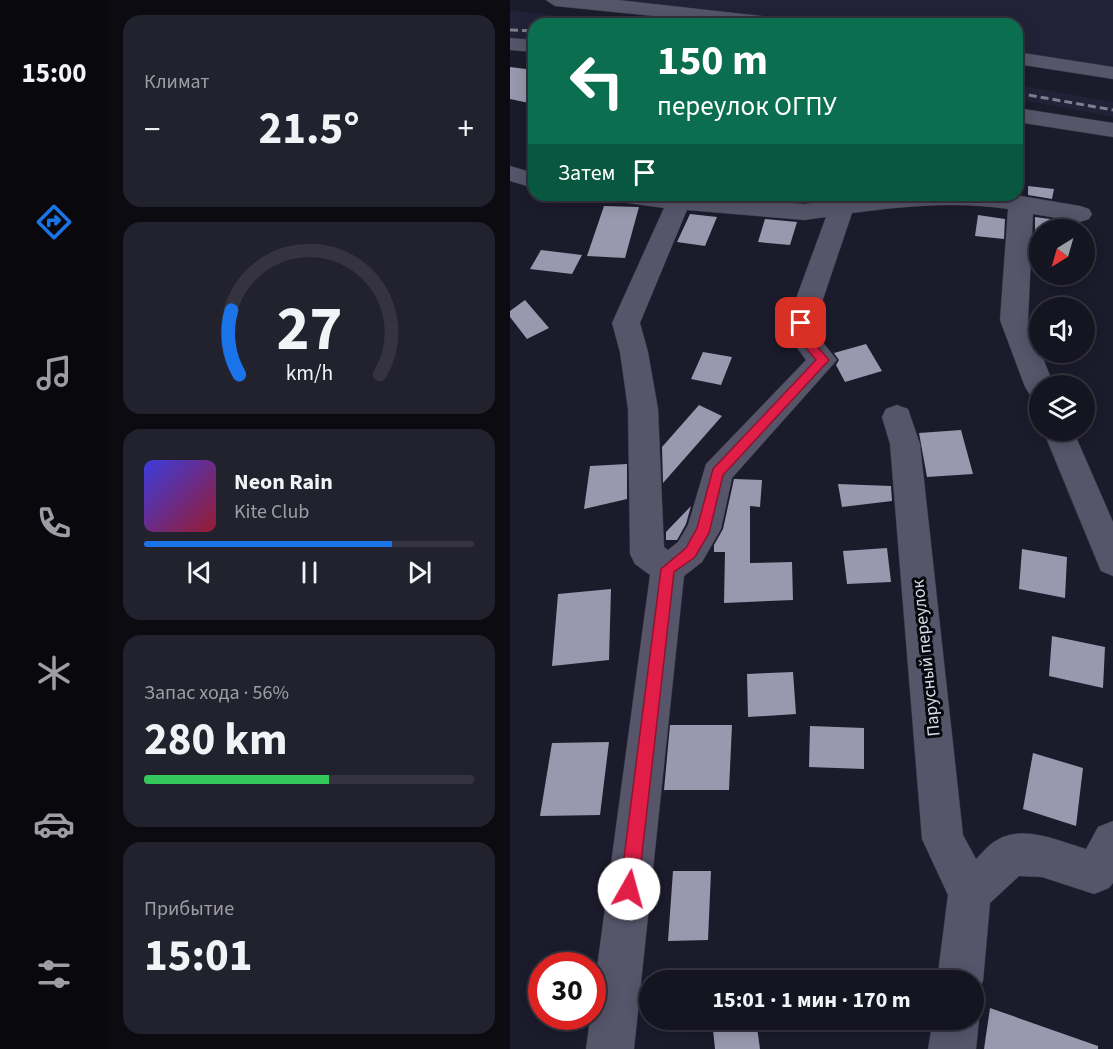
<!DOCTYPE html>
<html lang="ru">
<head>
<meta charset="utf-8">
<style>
	body { margin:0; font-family:"Source Sans 3",sans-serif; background:#22212e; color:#f1f3f6; height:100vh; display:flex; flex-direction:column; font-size:22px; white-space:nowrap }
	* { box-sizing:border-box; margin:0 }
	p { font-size:20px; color:#9d9ea5 }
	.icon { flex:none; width:33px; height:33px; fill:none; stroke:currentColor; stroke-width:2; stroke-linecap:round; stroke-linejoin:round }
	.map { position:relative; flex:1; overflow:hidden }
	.sheet { display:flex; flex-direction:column; gap:15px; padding:15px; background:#0c0b12; width:402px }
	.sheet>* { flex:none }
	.hud { position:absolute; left:18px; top:18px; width:495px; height:183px; border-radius:18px; box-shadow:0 3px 15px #0003,0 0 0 2px #34333f; background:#0b6e4f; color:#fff; overflow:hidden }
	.needle { width:39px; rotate:217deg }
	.tools { position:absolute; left:519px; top:219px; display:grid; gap:12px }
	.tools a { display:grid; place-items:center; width:66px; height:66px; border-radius:50%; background:#151421; box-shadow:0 3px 15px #0003,0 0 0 2px #34333f; font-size:30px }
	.speed { position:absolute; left:18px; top:952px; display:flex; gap:12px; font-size:30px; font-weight:700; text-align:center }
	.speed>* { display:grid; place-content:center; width:78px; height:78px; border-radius:50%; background:#151421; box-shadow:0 3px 15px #0003,0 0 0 2px #34333f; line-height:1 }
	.speed .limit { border:9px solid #d22; background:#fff; color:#111 }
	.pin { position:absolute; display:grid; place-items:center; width:51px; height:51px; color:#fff; margin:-26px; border-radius:12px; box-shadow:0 3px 9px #0006 }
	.me { position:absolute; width:66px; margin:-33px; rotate:7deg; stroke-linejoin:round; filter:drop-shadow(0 0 4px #0008) }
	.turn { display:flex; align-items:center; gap:21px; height:126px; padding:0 30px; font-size:27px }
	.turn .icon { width:78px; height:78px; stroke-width:2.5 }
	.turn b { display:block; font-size:42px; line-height:51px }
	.then { display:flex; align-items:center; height:57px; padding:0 30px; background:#0003; gap:12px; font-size:22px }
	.big { font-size:45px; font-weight:700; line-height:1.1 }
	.sheet .tile { flex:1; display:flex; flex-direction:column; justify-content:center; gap:9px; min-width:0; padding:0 21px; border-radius:18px; background:#22212e }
	.sheet .dial { align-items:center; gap:0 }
	.dial svg { height:156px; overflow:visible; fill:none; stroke:#34333f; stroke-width:7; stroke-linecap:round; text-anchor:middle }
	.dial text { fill:#f1f3f6; stroke:none }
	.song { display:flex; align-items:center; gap:18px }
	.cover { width:72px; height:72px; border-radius:9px; background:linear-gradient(135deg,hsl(240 70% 55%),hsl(350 70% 35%)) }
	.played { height:6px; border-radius:3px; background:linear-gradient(90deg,#1a73e8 75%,#34333f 75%) }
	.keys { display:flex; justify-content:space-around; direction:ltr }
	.heat { display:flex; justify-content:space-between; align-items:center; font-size:33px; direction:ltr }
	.charge { height:9px; border-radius:4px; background:linear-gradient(90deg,#34c759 56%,#34333f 0) }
	.trip { position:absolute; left:129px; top:970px; width:345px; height:60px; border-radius:30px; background:#151421; box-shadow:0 3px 15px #0003,0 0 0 2px #34333f; font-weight:700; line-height:60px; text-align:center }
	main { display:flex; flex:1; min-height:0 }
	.dock { display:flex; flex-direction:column; width:108px; justify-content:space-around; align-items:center; background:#08080d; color:#9d9ea5 }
	.dock .icon { width:42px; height:42px }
	.dock .current { color:#1a73e8 }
	.dock b { font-size:27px; color:#f1f3f6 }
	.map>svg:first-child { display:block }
	.built { fill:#232138 }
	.building { fill:#9898ae }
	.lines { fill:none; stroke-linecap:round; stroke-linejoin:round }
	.minor-casing { stroke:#363542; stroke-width:1 }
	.minor { fill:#56556a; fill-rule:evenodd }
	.rail { stroke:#7e7e8c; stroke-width:3; stroke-dasharray:8 4; stroke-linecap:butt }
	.route { fill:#e11d48; stroke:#92132f; stroke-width:1.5 }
	.labels { text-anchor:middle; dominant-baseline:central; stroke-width:6; stroke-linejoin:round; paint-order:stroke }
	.street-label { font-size:18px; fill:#dbdbe7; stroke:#07070e }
</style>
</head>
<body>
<main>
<nav class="dock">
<b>15:00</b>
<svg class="icon current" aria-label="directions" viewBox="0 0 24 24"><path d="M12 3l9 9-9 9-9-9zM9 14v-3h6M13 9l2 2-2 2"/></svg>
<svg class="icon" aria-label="music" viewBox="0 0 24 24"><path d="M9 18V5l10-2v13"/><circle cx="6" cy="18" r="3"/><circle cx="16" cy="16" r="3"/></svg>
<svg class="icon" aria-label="phone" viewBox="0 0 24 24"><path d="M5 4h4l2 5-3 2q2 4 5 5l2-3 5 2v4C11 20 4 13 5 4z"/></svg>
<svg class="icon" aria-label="climate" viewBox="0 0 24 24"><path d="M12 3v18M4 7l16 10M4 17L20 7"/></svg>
<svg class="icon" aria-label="car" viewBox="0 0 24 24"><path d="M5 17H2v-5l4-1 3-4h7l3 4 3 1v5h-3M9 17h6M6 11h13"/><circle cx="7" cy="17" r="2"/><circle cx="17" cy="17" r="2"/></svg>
<svg class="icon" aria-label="filters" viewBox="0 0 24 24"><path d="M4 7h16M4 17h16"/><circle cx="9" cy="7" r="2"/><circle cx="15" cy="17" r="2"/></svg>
</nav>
<section class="sheet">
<div class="tile"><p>Климат</p>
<div class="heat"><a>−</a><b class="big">21.5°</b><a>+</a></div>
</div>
<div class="tile dial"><svg viewBox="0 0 100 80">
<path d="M14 69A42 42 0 1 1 86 69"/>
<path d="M14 69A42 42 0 0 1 10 36" stroke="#1a73e8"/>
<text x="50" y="56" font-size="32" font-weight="700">27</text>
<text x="50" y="72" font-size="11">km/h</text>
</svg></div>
<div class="tile">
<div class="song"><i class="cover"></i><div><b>Neon Rain</b><p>Kite Club</p></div></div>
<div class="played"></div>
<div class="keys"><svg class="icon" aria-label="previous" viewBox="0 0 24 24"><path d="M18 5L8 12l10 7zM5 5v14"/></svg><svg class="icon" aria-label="pause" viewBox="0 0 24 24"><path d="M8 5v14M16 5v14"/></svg><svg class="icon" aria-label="next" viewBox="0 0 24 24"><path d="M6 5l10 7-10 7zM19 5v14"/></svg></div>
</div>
<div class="tile"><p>Запас хода · 56%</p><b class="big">280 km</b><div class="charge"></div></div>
<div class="tile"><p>Прибытие</p><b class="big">15:01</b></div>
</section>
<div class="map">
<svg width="603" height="1049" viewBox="0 0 603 1049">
	<rect width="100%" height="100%" fill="#1c1b2c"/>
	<path class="built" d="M45,0H603V73L507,57V24H269Z
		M0,10L113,24H24V44L0,41Z
		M507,85L603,102V117L507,99Z"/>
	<path class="building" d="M0,67L24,70V104L0,99Z
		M518,186L544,189L542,199L518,195Z
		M263,195H293L292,202L262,199Z
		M94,206L129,207L115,258L77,256Z
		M180,214L207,217L195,246L167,242Z
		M468,215L495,219L494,239L465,236Z
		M525,217L540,219L538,230H525Z
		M255,219L287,222L280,245L248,242Z
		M31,250L72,255L62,274L20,269Z
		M15,300L39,328L17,339L0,317V311Z
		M356,344L372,371L335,382L326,365L329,360L324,353Z
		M193,352L222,357L211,385L181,379Z
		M189,405L212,416L153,483L152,447Z
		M451,430L463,474L417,477L409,433Z
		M117,464V499L74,509L80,466Z
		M224,479L252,480L250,507L240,506V563L282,562L283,600L214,603L215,552H204V545L213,529Z
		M328,484L381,486L382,501L332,507Z
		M181,506L176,524L167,540H156V532Z
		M377,548L381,582L337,584L333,551Z
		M512,549L557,557L555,598L509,589Z
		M101,589L99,660L42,666L48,594Z
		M542,636L595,647L593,688L539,676Z
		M283,672L286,714L238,717L237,674Z
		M160,725H222L219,790H154Z
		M300,726L354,728V769L299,767Z
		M99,742L90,815L30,816L42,743Z
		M523,753L573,768L566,826L513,809Z
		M163,871H201L198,940L158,941Z
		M480,1008L588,1046V1049H474Z
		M202,1020H246L250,1049H205Z"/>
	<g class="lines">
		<g class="minor-casing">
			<path id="minor" d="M36,0H108L269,18L279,24H222L45,6Z
				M0,38L24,40V52L0,50Z
				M507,52L603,67V79L507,64Z
				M507,108L603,123V137L507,122Z
				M0,166L24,173V188L0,181Z
				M93,195H174L294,204L320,201L322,195H346L345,198L365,195L511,196L570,206L579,209L582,214L579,219L570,222L523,214L518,320L544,386H530V398L520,395L515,387L490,320L498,209C446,201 394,206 342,213L305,323L306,334L327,360L222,478L211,529L192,562L174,576L124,1049H76L140,575L125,564L120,554L118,409L110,352L102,323L154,208L96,200ZM177,210L294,220L316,217L277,323L279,337L296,360L196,464L178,525L168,542L158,550L154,547L148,409L138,352L130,323Z
				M387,405L398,409L410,444L453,835L466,859C472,853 479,844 487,840C514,824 549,841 576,849L588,827L603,821V883L599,888L584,894L532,877L509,876L480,903L473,981L464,998V981H427L438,895L412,839L380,444L372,417L376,409Z
				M533,430H563L603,522V576L591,571Z
				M464,1006L469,1020L466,1049H418L423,1020H464Z"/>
		</g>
		<use href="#minor" class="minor"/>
		<path class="rail" d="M0,30L24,31
			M507,93L603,110"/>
	</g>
	<path class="route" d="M291,319L297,323L298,336L319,360L213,475L199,533L185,557L164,572L128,889L125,895L119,898L113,895L110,889L151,569L176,548L187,528L203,469L306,360L287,337L285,323Z"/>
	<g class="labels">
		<g class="street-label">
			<text transform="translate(416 658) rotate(-96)">Парусный переулок</text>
		</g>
	</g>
</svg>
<div class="tools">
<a><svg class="needle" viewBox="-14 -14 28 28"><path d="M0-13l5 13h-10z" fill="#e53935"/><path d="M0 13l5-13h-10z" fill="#9d9ea5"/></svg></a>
<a><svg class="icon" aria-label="sound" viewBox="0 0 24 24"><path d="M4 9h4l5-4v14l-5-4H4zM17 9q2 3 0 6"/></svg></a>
<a><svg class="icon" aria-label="layers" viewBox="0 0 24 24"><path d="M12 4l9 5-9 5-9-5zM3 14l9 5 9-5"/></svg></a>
</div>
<div class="speed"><div class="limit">30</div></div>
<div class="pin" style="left:291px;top:323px;background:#d93025"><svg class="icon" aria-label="arrive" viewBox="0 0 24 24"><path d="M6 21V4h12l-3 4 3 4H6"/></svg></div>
<svg class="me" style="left:119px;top:889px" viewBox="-20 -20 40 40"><circle r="19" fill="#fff"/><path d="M0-13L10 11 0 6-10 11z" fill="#e11d48"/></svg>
<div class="trip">15:01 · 1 мин · 170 m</div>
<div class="hud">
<div class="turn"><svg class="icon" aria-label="left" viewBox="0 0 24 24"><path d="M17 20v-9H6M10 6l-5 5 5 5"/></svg><div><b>150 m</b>переулок ОГПУ</div></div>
<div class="then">Затем<svg class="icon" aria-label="arrive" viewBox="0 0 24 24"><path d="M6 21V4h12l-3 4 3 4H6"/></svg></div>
</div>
</div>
</main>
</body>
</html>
